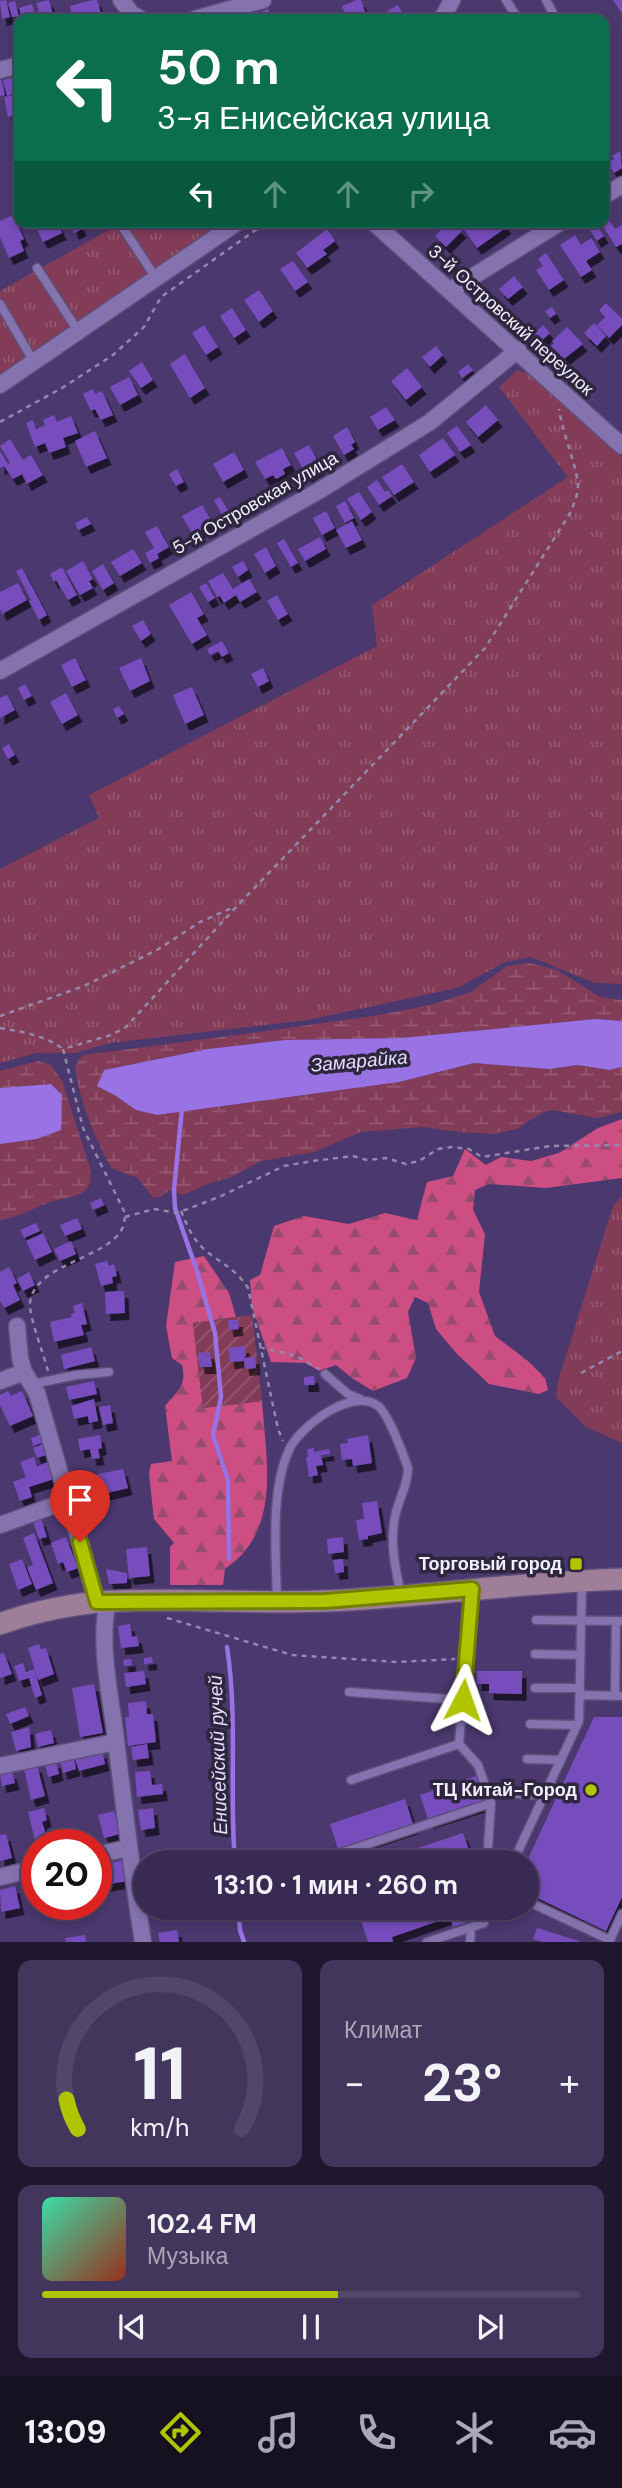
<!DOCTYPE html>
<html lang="ru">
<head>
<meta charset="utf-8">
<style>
	body { margin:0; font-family:"DM Sans",sans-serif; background:#43365c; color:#f1f3f6; height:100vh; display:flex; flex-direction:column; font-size:26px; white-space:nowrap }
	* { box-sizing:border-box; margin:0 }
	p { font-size:23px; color:#aba7b8 }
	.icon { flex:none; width:38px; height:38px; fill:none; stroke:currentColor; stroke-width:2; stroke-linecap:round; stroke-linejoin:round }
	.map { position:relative; height:1942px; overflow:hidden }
	.side { display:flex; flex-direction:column; gap:18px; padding:18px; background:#1f172d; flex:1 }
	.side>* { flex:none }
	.banner { position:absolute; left:14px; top:14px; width:595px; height:214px; border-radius:14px; box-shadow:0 4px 10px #0003,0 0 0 2px #524669; background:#0b6e4f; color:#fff; overflow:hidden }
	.speed { position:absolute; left:21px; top:1829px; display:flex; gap:14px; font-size:35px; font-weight:700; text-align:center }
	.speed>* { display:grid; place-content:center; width:91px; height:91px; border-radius:50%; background:#382a52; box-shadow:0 4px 10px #0003,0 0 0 2px #524669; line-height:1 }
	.speed .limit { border:10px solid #d22; background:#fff; color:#111 }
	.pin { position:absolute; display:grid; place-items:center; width:60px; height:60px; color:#fff; margin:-72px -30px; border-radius:50% 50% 50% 0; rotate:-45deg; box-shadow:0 0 7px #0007 }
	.pin .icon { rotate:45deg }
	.me { position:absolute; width:77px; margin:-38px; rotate:4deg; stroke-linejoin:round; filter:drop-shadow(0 0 5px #0008) }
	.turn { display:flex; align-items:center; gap:24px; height:147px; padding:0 28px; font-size:32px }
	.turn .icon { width:91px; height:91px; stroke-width:2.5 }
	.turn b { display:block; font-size:49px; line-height:60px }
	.lanes { display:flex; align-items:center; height:66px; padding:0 28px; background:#0003; justify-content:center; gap:35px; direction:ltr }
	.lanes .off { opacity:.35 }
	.big { font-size:52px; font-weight:700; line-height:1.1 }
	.side .tile { flex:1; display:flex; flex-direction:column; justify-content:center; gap:10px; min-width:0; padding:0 24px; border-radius:14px; background:#43365c }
	.side .dial { align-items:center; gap:0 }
	.dial svg { height:182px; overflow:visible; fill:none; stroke:#524669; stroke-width:7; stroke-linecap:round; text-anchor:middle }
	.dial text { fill:#f1f3f6; stroke:none }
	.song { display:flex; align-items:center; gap:21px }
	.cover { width:84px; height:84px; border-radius:10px; background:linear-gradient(135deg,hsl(160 70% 55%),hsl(10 70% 35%)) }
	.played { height:7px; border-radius:4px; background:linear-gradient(90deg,#b0c500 55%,#524669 55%) }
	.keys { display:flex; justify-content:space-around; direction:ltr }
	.heat { display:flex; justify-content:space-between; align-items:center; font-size:38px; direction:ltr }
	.side .tiles { flex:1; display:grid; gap:18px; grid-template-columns:1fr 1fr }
	.tile:last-child { grid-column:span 2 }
	.trip { position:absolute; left:133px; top:1850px; width:406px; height:70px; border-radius:35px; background:#382a52; box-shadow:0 4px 10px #0003,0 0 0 2px #524669; font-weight:700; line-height:70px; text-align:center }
	.tabs { display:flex; height:112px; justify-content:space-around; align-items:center; background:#161121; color:#aba7b8 }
	.tabs .icon { width:49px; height:49px }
	.tabs .active { color:#b0c500 }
	.tabs b { font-size:32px; color:#f1f3f6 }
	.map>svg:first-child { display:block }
	.grass { fill:url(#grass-tufts) }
	.forest { fill:url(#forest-firs) }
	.wetland { fill:url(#wetland-marsh) }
	.garden { fill:url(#garden-furrows) }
	.water { fill:#9972e4 }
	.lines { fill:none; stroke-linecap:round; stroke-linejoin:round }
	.stream { stroke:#9972e4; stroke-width:4.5 }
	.building { fill:#774ebd; filter:url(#shadow) }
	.lane-casing { stroke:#5f507a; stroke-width:11 }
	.street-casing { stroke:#5f507a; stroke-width:19 }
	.secondary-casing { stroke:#5f507a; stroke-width:24 }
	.path { stroke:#9489ad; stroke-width:2.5; stroke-dasharray:5 5; stroke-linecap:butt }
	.lane { stroke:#8473ae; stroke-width:8 }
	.street { stroke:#8473ae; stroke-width:16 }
	.secondary { stroke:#9e7e99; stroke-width:21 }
	.route-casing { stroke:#728000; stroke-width:18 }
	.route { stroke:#b0c500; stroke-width:12 }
	.poi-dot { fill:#b0c500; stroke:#2d263e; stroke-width:2.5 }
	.labels { text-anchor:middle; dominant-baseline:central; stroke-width:7; stroke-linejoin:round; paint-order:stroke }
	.street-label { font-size:18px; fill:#f3f0fd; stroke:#2d263e }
	.poi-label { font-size:18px; font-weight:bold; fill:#f3f0fd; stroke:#2d263e; text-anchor:end }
	.water-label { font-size:19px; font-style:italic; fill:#e6dffc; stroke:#2d263e }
</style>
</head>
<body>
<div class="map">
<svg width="622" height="1942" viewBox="0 0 622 1942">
	<defs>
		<pattern id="grass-tufts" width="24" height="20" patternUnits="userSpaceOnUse" patternTransform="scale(1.75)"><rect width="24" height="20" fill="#833c58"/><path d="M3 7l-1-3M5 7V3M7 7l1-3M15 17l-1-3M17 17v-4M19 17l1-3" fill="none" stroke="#955871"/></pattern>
		<pattern id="forest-firs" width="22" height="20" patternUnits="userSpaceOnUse" patternTransform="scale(1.75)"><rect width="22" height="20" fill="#cc4e83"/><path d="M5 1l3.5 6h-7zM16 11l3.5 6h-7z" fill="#984c6d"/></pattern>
		<pattern id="wetland-marsh" width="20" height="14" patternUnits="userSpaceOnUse" patternTransform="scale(1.75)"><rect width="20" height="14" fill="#833c58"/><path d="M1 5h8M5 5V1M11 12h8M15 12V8" fill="none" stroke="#955871"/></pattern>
		<pattern id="garden-furrows" width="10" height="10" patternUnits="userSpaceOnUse" patternTransform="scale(1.75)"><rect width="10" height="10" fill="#833c58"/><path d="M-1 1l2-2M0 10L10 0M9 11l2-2" fill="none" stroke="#955871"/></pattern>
		<filter id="shadow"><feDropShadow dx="4.5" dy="7" stdDeviation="0" flood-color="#0009"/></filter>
	</defs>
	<rect width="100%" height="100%" fill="#4a386e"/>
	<path class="grass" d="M123,222H229L0,377V291Z
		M517,370L534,376L622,457V984L595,983L531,957L505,962L457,988L308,1020L110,1043L75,1053H37L0,1063V869L99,818L89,795L377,646L372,605L568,477L499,387Z
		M622,1196V1443L586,1427L556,1397L558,1381L613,1206Z"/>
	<path class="forest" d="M622,1119V1178L546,1188L489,1184L475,1190L473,1210L485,1234L479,1292L495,1336L528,1361L545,1378L548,1390L539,1394L489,1384L456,1353L436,1329L428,1303L415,1297L408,1312L416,1358L407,1378L373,1391L352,1378L336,1365L319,1371L306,1363L271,1362L252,1307L250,1280L260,1275L274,1226L304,1216L349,1224L385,1213L417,1220L427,1182L453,1176L465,1149L486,1165L501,1157L531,1161L559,1153L598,1128Z
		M204,1256L229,1293L236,1317L193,1323L203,1408L262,1401C266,1459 282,1531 225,1569L223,1585H170V1547L174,1543L154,1519L149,1474L151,1464L172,1461L165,1406C178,1391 187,1385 182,1365L172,1358L166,1326L175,1262Z"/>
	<path class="wetland" d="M530,963L557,970L600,997L622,1000V1021L596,1019L401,1038L285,1040L208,1049L104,1070L98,1086L116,1096L136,1110L157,1115L399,1082L474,1063L549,1069L578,1065L609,1070L622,1067V1112L597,1118L552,1110L541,1113L517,1129L494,1134L459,1132L423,1127L361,1132L314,1152L261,1161L229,1178L210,1183L183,1195L169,1190L162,1196L153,1198L138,1178L111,1168C93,1133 81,1105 75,1066L83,1055L259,1032L380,1015L434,1004L471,992L507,966Z
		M38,1061L51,1065L62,1081L90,1168C91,1174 92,1180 89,1185C83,1198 65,1197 54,1201C35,1207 20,1217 0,1220V1144L37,1139L60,1130L62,1095L51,1084L0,1088V1071Z"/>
	<path class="garden" d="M252,1315L262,1401L203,1408L193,1323Z"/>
	<path class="water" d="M596,1019L622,1021V1067L609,1070L578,1065L549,1069L474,1063L399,1082L157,1115L136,1110L116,1096L97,1086L104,1070L208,1049L285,1040L401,1038Z
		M51,1084L62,1095L61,1130L37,1139L0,1144V1088Z"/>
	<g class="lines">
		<path class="stream" d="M182,1108L174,1190L175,1208L197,1271L215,1333L221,1397L213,1435L228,1480L229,1559
			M227,1647C238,1718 229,1790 235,1862
			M238,1908L240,1930L244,1942"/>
	</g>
	<path class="building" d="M6,0L10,17L2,19L0,1Z
		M49,0L53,15H50L51,19H22L19,8L32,4L34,12L39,11L36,3Z
		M92,0H97L102,17L73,19L70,6Z
		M357,0H361L365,12L347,19L342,6Z
		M613,0H622V14Z
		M15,1L19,16L12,17L8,3Z
		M398,5L406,19H383L381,15Z
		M268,9L272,19H261L258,13Z
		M307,12L309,19H288V17Z
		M12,78L16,93L7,96L3,80Z
		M1,79L5,95L0,96V80Z
		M19,94V114L8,117L4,97Z
		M620,151L622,168L614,173L608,163L614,159L612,156Z
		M13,215L24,239L20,241L24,251L9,258L0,237V221Z
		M606,215L615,229L622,225V244L616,247L600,222H604V216Z
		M47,222H57L62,233L43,242L36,227Z
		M71,222H79L82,229L74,233Z
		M449,222H453L462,231L446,247L435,236Z
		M461,222H503L507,227L477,248L459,223Z
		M595,222L604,236L597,241L588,227Z
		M327,229L335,241L323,250L327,254L307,268L296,253Z
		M575,235L581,245L591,238L600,252L586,261L592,270L581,277L560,245Z
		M546,253L564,280L549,290L536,270L543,266L538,259Z
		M293,261L308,282L295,291L280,269Z
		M514,276L523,287L508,299L499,289Z
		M259,290L273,311L259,322L244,300Z
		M606,303L622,319V325L609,338L597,325L605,317L599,310Z
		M552,307L556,314L550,318L545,311Z
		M232,308L246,330L234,338L220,316Z
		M594,323L606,336L597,346L584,333Z
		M204,325L218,347L206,355L192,333Z
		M543,325L550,333L535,347L528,340Z
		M567,327L583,344L564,359L551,346L554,343L552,341Z
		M436,346L443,355L430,367L422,357Z
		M185,354L205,388L190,398L170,364Z
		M142,362L153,380L141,388L129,371Z
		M468,364L473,370L462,378L458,372Z
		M407,368L422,387L406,400L391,381Z
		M129,377L138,395L120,405L110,387Z
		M93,389L95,394L102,391L113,415L101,420L95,409L91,411L83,394Z
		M486,405L498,420L478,437L466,422Z
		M386,407L395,420L378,430L370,417Z
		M54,415L57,422L71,416L78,433L63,438L66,447L49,453L45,443L35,447L26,423L33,420L36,429L45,425L43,420Z
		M457,426L471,445L460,452L447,433Z
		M347,427L355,442L351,445L354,449L344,455L333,436Z
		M95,431L107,458L86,467L75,441Z
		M443,438L455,455L430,472L419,455Z
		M10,439L23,460L31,455L43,475L27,484L22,474L13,479L4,466L0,468V451L8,464L10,463L0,446Z
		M309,445L321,467L307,476L294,453Z
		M282,448L291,465L283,469L285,474L276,479L273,475L265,479L255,462Z
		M234,452L244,470L223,482L213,464Z
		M402,464L414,482L394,495L382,477Z
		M177,469L184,482L176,486L169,474Z
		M377,480L385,492L388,490L392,496L379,505L367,487Z
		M359,492L372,512L361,520L347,499Z
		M220,497L231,515L224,519L214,500Z
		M345,501L354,518L345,523L336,506Z
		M202,505L213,523L193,535L182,516Z
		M326,511L335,528L322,535L313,518Z
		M87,517L91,524L78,530L75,523Z
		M352,521L362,540L346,548L336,530Z
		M157,526L169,547L157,554L159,558L150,563L145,553L154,548L145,532Z
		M320,537L326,549L305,561L298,549Z
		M284,539L298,563L291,567L277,543Z
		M266,547L276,566L265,573L254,554Z
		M133,549L142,563L120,576L111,562Z
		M83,561L93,579L89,581L93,588L80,595L66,571Z
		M243,561L248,570L238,577L232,567Z
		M103,564L114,583L103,590L92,571Z
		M62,567L77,595L68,600L56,580L54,582L50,574Z
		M22,568L47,615L39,620L29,601L31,600L16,571Z
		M223,573L233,589L249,579L257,592L240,602L236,595L224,603L220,596L217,597L208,581Z
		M18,583L27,600L2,614L0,609V592Z
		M206,583L215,598L208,602L199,587Z
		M191,592L204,614L197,618L207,635L192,644L169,605Z
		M277,595L288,614L278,620L267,601Z
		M143,620L151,634L141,641L132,626Z
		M222,641L229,653L222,657L218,651L210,655L207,649Z
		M75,658L86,680L72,687L61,665Z
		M141,658L150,681L130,691L119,668Z
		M263,668L269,681L258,687L251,674Z
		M25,684L32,696L24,700L18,688Z
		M192,687L204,715L185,724L173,695Z
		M66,693L78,715L62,724L50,702Z
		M7,695L15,710L0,718V698Z
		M119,706L124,714L117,718L113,709Z
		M9,744L15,755L8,759L2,748Z
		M101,1198L104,1205L93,1210L90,1203Z
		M77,1218L82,1229L65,1236L60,1225Z
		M36,1223L40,1231L24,1238L20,1230Z
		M43,1233L52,1252L35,1260L26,1241Z
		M71,1241L76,1254L60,1261L54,1249Z
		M107,1261L109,1266L114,1264L117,1276L112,1277L113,1283L101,1286L95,1264Z
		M9,1267L17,1283L13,1285L20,1300L4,1308L0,1301V1272Z
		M29,1272L35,1285L23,1291L17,1279Z
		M124,1291L125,1313L106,1314L105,1292Z
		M82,1303L87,1324L81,1325L84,1335L54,1342L50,1322L72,1317L71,1314L75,1313L73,1306Z
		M228,1320H238L239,1329L229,1330Z
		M245,1346L246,1356L243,1358L255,1357L256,1368L245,1369L244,1361L230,1362L228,1348Z
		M91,1347L95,1361L64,1369L61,1355Z
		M210,1352L212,1367H200L198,1353Z
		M314,1376L315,1385H304V1377Z
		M94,1381L97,1394L69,1400L66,1387Z
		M8,1391L11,1396L22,1391L33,1416L10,1426L0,1405V1395Z
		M94,1399L98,1421L89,1423L88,1416L74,1419L71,1406Z
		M110,1405L113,1423L103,1425L99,1407Z
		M42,1434L45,1442L33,1446L31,1438Z
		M100,1435L102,1448L98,1449L100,1458L92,1459L90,1449L80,1451L78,1439Z
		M368,1435L372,1463L353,1466L352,1459L342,1460L340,1444L348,1443L347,1439Z
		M45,1443L49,1454L37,1458L33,1448Z
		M314,1448V1452L329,1449L330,1454L321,1455L323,1465L316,1466L318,1475L309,1477L306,1457H308L307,1449Z
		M34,1457L37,1466L48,1462L54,1479L29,1487L32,1497L20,1501L13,1482L26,1477L20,1462Z
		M123,1469L128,1488L99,1495L94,1475Z
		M377,1501L382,1533L368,1536V1539L359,1540L356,1520L364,1519L362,1503Z
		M41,1519L47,1537L39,1539L33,1521Z
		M34,1533L53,1583L36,1590L27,1567L33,1565L23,1538Z
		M66,1537L78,1568L67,1572L63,1562L58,1564L51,1543Z
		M343,1537L344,1552L328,1554L327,1539Z
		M147,1547L150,1576L129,1578L126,1549Z
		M22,1559L32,1584L18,1590L9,1564Z
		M343,1559L344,1572L335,1573L333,1560Z
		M106,1569L127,1573V1583L109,1584Z
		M130,1624L132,1637L137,1636L139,1646L121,1648L118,1626Z
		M39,1644L41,1649L46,1648L54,1674L38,1680L28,1648Z
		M4,1653L12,1674L0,1678V1654Z
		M152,1657L153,1663L144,1664V1658Z
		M131,1659L132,1665L124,1666L123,1660Z
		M23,1663L26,1672L34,1669L42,1695L35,1698L29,1678L19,1681L14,1666Z
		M144,1671L146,1684L126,1687L124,1673Z
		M477,1671H522V1694L489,1693V1684H477Z
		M94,1684L103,1733L80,1737L72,1688Z
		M146,1701L147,1714H153L156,1742L128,1746L125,1717H129L128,1703Z
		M25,1707L29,1716L10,1724L6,1714Z
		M594,1717H622V1897L606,1931L527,1893V1861Z
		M29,1727L31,1747L16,1751L11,1732Z
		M51,1730L54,1743L38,1747L35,1734Z
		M147,1744L149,1758L133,1760L131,1747Z
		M102,1751L105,1764L79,1771L75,1758Z
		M73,1757L76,1769L63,1773L60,1760Z
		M56,1761L59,1774L48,1777L45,1764Z
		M37,1765L45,1796L31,1800L24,1768Z
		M150,1771L152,1785L162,1784L163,1794L137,1797L135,1772Z
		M12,1772L15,1783L2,1786L0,1775Z
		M476,1776L485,1804L429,1822L420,1795Z
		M405,1799L414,1827L339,1852L330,1824Z
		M44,1808L47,1820L42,1822L49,1844H36L28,1812Z
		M153,1808L155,1828L141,1830L138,1810Z
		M114,1811L120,1834L104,1838L98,1815Z
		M463,1833L470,1853L462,1856L464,1862H376Z
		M6,1834L12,1858L0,1861V1835Z
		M160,1858L161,1862H143V1861Z
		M125,1860L128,1881L103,1885L100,1865Z
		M15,1886L20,1908L1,1912L0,1890Z
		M357,1908H479L469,1911L472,1921L453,1927L450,1917L392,1937L393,1942H368Z
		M537,1928L579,1941V1942H542L533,1939Z
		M177,1930L179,1942H160L158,1933Z
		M85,1935L86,1942H66L65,1938Z"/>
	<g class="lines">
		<g class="lane-casing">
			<path id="lane" d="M506,0L518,19
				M546,0L554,15
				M119,222L156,278
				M37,268L78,331
				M0,304L34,362
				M325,1374L348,1394L360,1399
				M33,1384L76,1375L109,1372
				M472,1592L459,1744L478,1765L491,1803L487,1862
				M277,1600C276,1554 270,1492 289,1450C299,1427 353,1386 378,1406C388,1413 404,1456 408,1468C408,1484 400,1497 396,1512C389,1540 395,1567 401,1595
				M536,1620L622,1621
				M535,1654L580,1655
				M535,1688H580
				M349,1692L462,1700
				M580,1695L622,1696
				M615,1696L616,1621
				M530,1724L577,1725
				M527,1759L561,1760
				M351,1780L459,1744
				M517,1794L544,1795
				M344,1852L491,1803
				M513,1862L579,1721L582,1582
				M527,1901L610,1940L622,1914
				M427,1942L484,1923L485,1908
				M470,1942L471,1928"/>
		</g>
		<g class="street-casing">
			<path id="street" d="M121,0L132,14L141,19
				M195,19L263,0
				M442,19L452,0
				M0,70L19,65
				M604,196L622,185
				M373,222L622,446
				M451,290L561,222
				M0,385L238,222
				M0,671L322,489L430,422L518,350
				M17,1326L20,1358L24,1372L37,1393L97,1602
				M0,1381L24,1372
				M0,1525L69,1500
				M108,1601C98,1644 111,1697 116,1740C124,1807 132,1875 143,1942
				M0,1766L116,1742
				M96,1855L128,1848
				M0,1877L37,1868"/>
		</g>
		<g class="secondary-casing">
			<path id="secondary" d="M0,1624C32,1612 63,1606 97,1602C173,1597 249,1604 325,1601C424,1597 523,1582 622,1579"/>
		</g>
		<path class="path" d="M0,422L62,388L113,355L144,327L161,297L267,222
			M0,1016L84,986L157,950L200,922L234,907
			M0,1028C23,1032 44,1035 63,1049
			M181,1211C187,1225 193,1240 205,1250C223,1265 235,1268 248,1288L278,1429L283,1441
			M125,1217L154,1209L177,1213L219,1197L284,1166L313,1161L353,1156L367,1160L386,1158L406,1164L419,1161L438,1149L452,1147L469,1149L482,1157L550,1146L622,1145
			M260,1347L296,1356L319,1369
			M48,1371C44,1355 29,1317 30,1303C35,1257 134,1258 124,1211L83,1128L63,1049L111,1035L126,1027L237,906L485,648L569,515C573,506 577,498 578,487C578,469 562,432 559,409
			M581,1373L622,1351
			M167,1618L292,1655L396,1662L455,1659"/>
		<use href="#lane" class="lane"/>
		<use href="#street" class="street"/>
		<use href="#secondary" class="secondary"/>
	</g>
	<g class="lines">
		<g class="route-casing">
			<path id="route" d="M80,1542L97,1602L325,1601L472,1589L463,1700"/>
		</g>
		<use href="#route" class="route"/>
	</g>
	<g class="poi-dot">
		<rect x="569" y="1557" width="14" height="14" rx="3.5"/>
		<circle cx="591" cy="1790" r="7"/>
	</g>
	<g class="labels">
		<g class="street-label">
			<text transform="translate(511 320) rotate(42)">3-й Островский переулок</text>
			<text transform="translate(255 503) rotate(-30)">5-я Островская улица</text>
		</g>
		<g class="poi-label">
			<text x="562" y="1564">Торговый город</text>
			<text x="577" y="1790">ТЦ Китай-Город</text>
		</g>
		<g class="water-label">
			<text transform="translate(359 1061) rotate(-5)">Замарайка</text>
			<text transform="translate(218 1755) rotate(-92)">Енисейский ручей</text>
		</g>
	</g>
</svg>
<div class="speed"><div class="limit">20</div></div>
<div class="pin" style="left:80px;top:1542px;background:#d93025"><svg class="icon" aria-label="arrive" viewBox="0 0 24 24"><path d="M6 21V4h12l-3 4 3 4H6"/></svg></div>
<svg class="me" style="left:463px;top:1700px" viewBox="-20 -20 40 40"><path d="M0-17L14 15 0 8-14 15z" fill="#b0c500" stroke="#fff" stroke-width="4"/></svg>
<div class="trip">13:10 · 1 мин · 260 m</div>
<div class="banner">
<div class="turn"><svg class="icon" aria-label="left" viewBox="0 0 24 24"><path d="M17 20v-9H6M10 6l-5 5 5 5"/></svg><div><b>50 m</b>3-я Енисейская улица</div></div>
<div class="lanes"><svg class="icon" aria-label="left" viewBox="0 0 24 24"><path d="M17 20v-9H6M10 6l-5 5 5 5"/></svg><svg class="icon off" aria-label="ahead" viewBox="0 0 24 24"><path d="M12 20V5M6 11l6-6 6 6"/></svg><svg class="icon off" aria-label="ahead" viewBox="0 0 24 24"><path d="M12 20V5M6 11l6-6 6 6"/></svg><svg class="icon off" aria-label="right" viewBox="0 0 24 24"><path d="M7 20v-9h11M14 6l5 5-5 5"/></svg></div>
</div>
</div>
<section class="side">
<div class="tiles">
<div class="tile dial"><svg viewBox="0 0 100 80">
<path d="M14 69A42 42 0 1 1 86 69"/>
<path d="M14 69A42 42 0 0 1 9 56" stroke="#b0c500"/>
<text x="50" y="56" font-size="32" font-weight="700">11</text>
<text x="50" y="72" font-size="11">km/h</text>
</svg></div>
<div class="tile"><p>Климат</p>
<div class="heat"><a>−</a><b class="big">23°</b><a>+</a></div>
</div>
<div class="tile">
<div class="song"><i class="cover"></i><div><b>102.4 FM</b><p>Музыка</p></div></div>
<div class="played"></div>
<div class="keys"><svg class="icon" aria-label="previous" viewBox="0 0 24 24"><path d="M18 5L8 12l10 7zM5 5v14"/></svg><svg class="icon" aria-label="pause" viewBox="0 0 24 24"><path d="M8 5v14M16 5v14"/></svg><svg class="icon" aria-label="next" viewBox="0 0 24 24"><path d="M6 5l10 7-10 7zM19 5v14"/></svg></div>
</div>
</div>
</section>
<nav class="tabs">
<b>13:09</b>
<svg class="icon active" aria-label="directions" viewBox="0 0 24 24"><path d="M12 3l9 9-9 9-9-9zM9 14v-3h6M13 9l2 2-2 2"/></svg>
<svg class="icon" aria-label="music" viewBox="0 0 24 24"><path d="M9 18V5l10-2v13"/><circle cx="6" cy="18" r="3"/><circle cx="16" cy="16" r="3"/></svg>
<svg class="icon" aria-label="phone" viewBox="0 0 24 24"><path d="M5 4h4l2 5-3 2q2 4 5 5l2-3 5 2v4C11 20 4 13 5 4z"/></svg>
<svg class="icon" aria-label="climate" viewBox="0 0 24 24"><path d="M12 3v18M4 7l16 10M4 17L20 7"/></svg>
<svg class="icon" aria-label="car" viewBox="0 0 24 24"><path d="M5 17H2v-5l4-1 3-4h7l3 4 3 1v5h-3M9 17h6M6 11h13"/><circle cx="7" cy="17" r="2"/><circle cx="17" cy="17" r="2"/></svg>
</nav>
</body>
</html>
